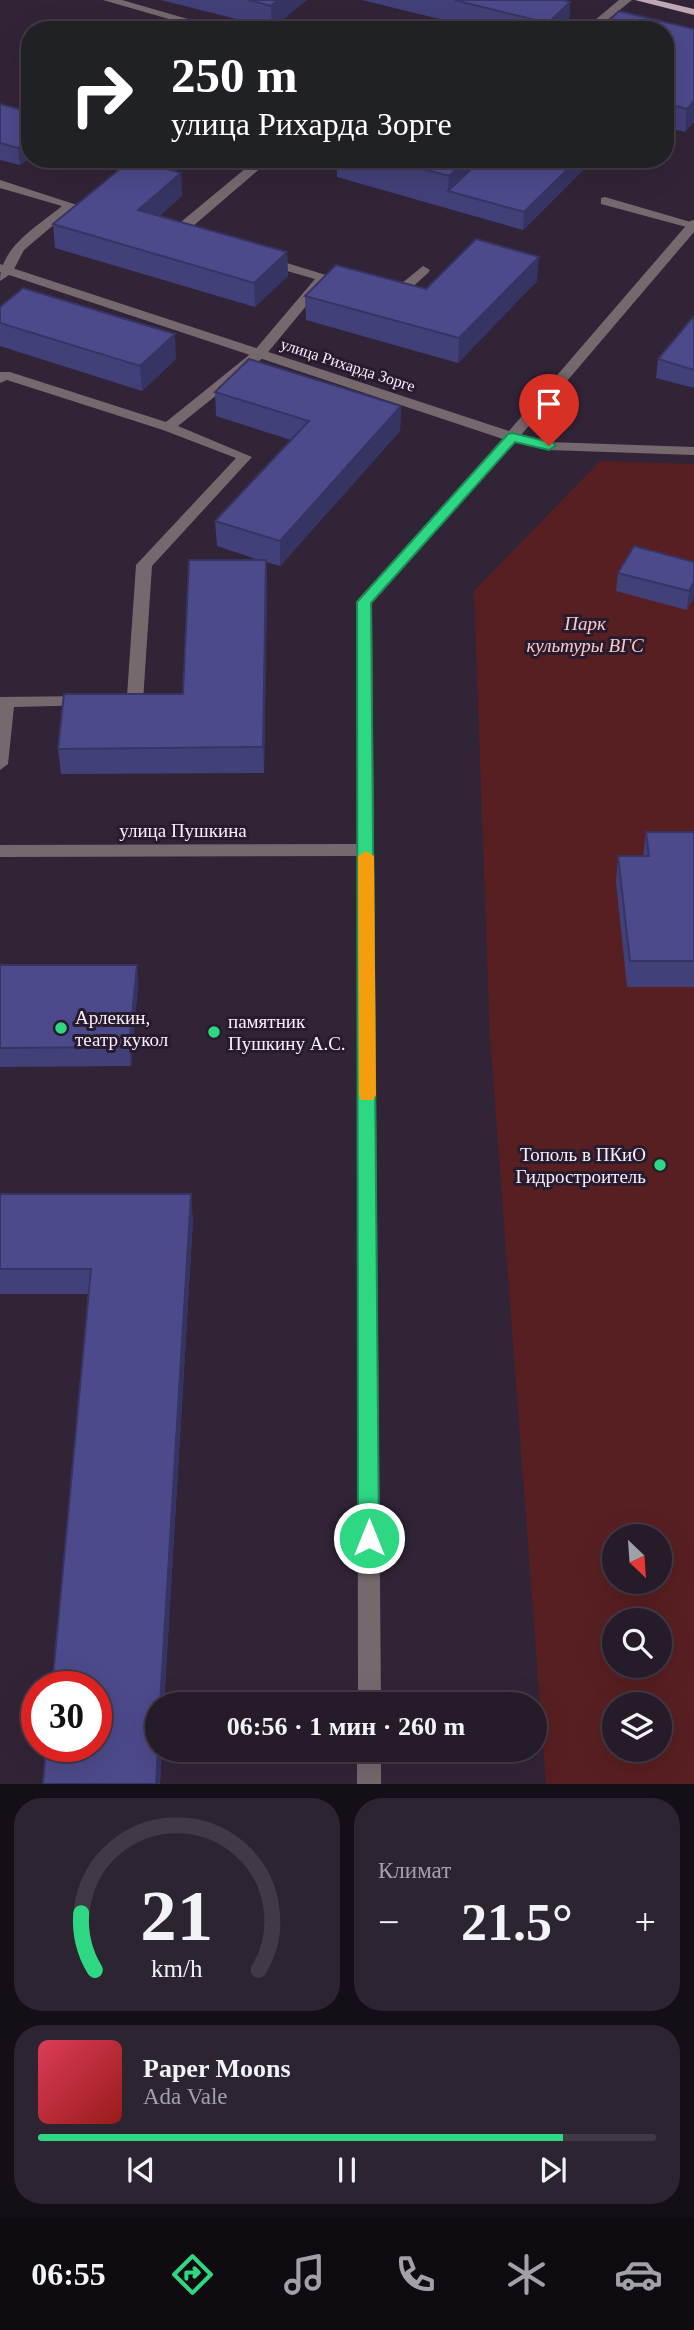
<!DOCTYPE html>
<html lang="ru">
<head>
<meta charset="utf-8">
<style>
	body { margin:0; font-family:Georgia,serif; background:#2d2431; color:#f1f3f6; height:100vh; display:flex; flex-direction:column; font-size:26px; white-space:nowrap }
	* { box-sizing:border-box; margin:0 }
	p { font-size:23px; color:#a3a1a8 }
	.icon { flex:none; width:38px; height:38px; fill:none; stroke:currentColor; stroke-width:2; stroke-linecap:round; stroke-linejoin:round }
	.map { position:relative; height:1784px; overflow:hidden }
	.sheet { display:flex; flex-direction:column; gap:14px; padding:14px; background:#140f17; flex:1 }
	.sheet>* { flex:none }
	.guide { position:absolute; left:21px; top:21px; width:653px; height:147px; border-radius:28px; box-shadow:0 7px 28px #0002,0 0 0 2px #423946; background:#202124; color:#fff; overflow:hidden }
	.needle { width:46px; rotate:155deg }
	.controls { position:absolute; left:602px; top:1524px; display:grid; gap:14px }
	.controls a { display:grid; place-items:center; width:70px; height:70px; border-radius:50%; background:#251b29; box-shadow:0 7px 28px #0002,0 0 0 2px #423946; font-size:35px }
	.speed { position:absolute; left:21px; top:1671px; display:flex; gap:14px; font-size:35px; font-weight:700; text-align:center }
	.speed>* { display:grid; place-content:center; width:91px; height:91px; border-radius:50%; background:#251b29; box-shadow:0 7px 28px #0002,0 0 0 2px #423946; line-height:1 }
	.speed .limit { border:10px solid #d22; background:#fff; color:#111 }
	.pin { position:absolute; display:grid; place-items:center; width:60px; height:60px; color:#fff; margin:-72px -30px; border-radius:50% 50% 50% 0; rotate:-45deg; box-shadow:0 0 7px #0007 }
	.pin .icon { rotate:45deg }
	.me { position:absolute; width:77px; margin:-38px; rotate:0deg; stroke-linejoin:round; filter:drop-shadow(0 0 5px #0008) }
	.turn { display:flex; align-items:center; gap:24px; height:147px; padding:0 35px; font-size:32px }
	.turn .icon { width:91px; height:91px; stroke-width:2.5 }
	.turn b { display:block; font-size:49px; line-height:60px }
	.big { font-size:52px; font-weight:800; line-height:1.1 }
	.sheet .tile { flex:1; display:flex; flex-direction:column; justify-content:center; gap:10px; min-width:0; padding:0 24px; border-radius:28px; background:#2d2431 }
	.sheet .dial { align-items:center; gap:0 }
	.dial svg { height:182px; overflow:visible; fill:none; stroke:#423946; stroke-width:7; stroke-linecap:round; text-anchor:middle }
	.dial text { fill:#f1f3f6; stroke:none }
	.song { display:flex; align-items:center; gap:21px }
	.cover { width:84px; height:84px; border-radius:10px; background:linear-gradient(135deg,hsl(350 70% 55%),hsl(0 70% 35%)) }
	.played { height:7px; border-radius:4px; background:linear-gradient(90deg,#2ed883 85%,#423946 85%) }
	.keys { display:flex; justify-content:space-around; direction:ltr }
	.heat { display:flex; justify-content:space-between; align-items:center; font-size:38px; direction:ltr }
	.sheet .tiles { flex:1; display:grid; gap:14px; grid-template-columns:1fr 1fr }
	.tile:last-child { grid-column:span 2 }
	.trip { position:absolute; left:145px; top:1692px; width:402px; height:70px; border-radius:35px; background:#251b29; box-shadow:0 7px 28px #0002,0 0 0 2px #423946; font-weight:800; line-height:70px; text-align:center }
	.tab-bar { display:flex; height:112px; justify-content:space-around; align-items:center; background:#0f0b10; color:#a3a1a8 }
	.tab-bar .icon { width:49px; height:49px }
	.tab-bar .on { color:#2ed883 }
	.tab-bar b { font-size:32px; color:#f1f3f6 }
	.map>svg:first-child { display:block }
	.green { fill:#581f22; fill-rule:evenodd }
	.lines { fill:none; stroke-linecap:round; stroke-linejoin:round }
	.service { fill:#75696e; fill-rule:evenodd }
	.minor { fill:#75696e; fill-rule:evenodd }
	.primary { fill:#bfa7b3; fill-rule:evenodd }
	.wall { fill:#424078 }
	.shaded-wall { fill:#363462 }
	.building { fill:#4d4a8c; stroke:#363462; stroke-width:2 }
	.route { fill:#2ed883; stroke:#1e8c55; stroke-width:2 }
	.slow { fill:#f59e0b }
	.poi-dot { fill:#2ed883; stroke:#271b2d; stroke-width:2.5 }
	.labels { text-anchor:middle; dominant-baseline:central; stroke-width:6; stroke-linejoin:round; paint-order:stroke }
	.far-street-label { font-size:16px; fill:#f8f0fc; stroke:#271b2d }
	.park-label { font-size:19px; font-style:italic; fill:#facac9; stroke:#271b2d }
	.street-label { font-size:19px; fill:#f8f0fc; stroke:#271b2d }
	.poi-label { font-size:19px; fill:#f8f0fc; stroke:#271b2d; text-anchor:start }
</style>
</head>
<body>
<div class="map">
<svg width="694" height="1784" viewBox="0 0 694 1784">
	<rect width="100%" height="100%" fill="#312437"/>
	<path class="green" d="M600,461L694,464V1784H546L490,1036L474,591ZM614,1536H660V1582H614ZM614,1620H660V1666H614ZM614,1704H660V1750H614Z"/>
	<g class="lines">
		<path class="service" d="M103,0H122L226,30H207Z
			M619,0H632L595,30H583Z
			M404,23L423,28L424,30L400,28V24Z
			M257,159H271L185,233L189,236L188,239L170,237V231Z
			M0,180L77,205L24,250L12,273L0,281C0,247 38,226 62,206L0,188Z
			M605,197L694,223V229L601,204V198Z
			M264,256L352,283L345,287L326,282L264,357L178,426L252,457L152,566L143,701L135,706L113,705L111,701L113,697L127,696L136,565L236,458L163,430L7,380L0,383V372H10L166,422L254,351L315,279L259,263L258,260Z
			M423,266L430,270L428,273L398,300L383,298V292H391Z
			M87,696L93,697L95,701L93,705L14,707L8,764L0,770V697Z"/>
		<path class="minor" d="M694,220V232L521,435L549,442L694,447V455L549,450L515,442L372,603L381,1704H358L357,856L0,857V845L357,844L356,602L503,439L0,272V264L509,431L690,221Z
			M357,1750H381V1784H357Z"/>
		<path class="primary" d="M635,0H656L694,9V15Z"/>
	</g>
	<path class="wall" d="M161,0H307L272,28Z
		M362,0H562L570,2L569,24L563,30H484Z
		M694,29V122L685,132L665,127V30Z
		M0,104L30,112V158L20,165L0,160Z
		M192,159H224L216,166Z
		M337,159H594L523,230L337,177Z
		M181,173L182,196L159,216L287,252L288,276L255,307L55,248L53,224Z
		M537,281L458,363L306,320L305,296Z
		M0,307L176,359L142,391L0,346Z
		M694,316V388L656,378L658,359Z
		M215,392L401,406L400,431L280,566L266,562L267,585L264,773L61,774L58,749L183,694L259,560L217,546L215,521L291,440L216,416Z
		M694,562L687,610L616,591L618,573Z
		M646,832H694V987H627L616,882L618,856H643Z
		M0,965H137L138,984L131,1066L0,1067Z
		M0,1194L193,1219L164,1704H158L162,1750L160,1784H43L88,1294H0Z"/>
	<path class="shaded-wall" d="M278,0H307L272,28L271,6Z
		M570,2L569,24L563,30H547L548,23Z
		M694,101V122L685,132L687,109Z
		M30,139V158L20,165L18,148Z
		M216,159H224L216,166Z
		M467,159H487L448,191L449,176Z
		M578,159H594L523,230L524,212Z
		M181,173L182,196L139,234L138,210Z
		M287,252L288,276L255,307L254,283Z
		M539,257L537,281L458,363L459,338Z
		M175,334L176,359L142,391L140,366Z
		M401,406L400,431L280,566V541Z
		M266,560L267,585L264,773L263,747Z
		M694,582V597L687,610L689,591Z
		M137,965L138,984L131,1066L129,1047Z
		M191,1194L193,1219L164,1704H160Z
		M158,1750H162L160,1784H156Z"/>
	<path class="building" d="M249,0H278L271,6Z
		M454,0H562L570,2L548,23Z
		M619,11L694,29V101L687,109L665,103V58L672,51L665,49V30H599Z
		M0,104L30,112V139L18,148L0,143Z
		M132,159L181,173L138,210L287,252L254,283L53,224Z
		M386,159H467L449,176Z
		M482,159H578L524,212L448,191Z
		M476,239L539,257L459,338L305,296L336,265L426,289Z
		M23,288L175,334L140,366L0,323V307Z
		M694,316V370L658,359Z
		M249,359L401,406L280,541L215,521L309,421L215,392Z
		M634,546L694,562V582L689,591L618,573Z
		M189,560H266L263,747L58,749L64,694H183Z
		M646,832H694V961H630L618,856H649Z
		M0,965H137L129,1047L0,1048Z
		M0,1194H191L160,1704H158V1750L156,1784H43L46,1746H96V1687H52L91,1269H0Z"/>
	<path class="route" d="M512,433L554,443L555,446L549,450L515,442L371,603L379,1538L376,1544L369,1547L361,1544L358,1538L357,602L508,434Z"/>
	<path class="slow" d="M366,851L374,856L376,1095L373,1100H361L359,1095L358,856Z"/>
	<g class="poi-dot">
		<circle cx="61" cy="1028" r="7"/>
		<circle cx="214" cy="1032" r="7"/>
		<circle cx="660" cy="1165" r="7"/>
	</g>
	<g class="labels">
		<g class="far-street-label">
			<text transform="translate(348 365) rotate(18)">улица Рихарда Зорге</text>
		</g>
		<g class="park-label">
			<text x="585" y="623">Парк<tspan x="585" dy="22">культуры ВГС</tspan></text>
		</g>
		<g class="street-label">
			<text x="183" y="830">улица Пушкина</text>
		</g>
		<g class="poi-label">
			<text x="75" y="1017">Арлекин,<tspan x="75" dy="22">театр кукол</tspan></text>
			<text x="228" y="1021">памятник<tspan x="228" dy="22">Пушкину А.С.</tspan></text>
			<text x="646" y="1154" text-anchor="end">Тополь в ПКиО<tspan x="646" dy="22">Гидростроитель</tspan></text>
		</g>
	</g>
</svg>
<div class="controls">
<a><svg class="needle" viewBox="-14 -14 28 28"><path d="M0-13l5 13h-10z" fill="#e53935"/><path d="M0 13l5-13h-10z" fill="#a3a1a8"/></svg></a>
<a><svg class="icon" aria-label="search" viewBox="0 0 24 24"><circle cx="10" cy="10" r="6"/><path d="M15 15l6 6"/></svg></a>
<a><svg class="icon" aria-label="layers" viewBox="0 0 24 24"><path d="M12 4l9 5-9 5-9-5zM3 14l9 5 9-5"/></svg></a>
</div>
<div class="speed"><div class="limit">30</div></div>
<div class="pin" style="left:549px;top:446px;background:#d93025"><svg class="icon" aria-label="arrive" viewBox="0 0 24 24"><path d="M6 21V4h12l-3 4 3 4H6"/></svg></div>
<svg class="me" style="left:369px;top:1538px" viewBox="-20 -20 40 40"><circle r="17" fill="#2ed883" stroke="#fff" stroke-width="3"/><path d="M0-11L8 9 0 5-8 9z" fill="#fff"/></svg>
<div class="trip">06:56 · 1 мин · 260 m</div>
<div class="guide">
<div class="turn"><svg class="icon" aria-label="right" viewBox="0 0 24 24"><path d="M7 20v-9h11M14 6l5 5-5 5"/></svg><div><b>250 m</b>улица Рихарда Зорге</div></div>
</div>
</div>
<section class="sheet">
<div class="tiles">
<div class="tile dial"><svg viewBox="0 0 100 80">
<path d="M14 69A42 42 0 1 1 86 69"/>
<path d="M14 69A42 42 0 0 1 8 44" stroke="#2ed883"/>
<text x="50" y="56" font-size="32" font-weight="700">21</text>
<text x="50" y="72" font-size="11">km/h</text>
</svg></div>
<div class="tile"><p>Климат</p>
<div class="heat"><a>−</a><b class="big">21.5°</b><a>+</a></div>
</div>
<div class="tile">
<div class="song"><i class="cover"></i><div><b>Paper Moons</b><p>Ada Vale</p></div></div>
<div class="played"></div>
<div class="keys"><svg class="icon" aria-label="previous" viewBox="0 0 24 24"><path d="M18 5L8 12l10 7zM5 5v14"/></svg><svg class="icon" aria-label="pause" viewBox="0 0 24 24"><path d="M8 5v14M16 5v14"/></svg><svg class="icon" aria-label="next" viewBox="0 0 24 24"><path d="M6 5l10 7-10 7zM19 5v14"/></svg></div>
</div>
</div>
</section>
<nav class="tab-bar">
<b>06:55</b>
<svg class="icon on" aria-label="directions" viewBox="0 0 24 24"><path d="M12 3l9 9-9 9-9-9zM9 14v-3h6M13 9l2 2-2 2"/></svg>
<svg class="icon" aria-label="music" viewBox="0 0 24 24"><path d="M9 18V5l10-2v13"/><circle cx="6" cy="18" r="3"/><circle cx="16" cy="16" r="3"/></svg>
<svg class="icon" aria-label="phone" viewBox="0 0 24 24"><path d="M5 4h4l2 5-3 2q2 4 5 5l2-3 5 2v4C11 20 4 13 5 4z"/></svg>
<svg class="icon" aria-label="climate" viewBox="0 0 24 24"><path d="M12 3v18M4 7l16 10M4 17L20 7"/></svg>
<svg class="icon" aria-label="car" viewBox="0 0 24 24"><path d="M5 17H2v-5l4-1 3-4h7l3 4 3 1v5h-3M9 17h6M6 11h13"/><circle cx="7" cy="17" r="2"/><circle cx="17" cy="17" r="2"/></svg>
</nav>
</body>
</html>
